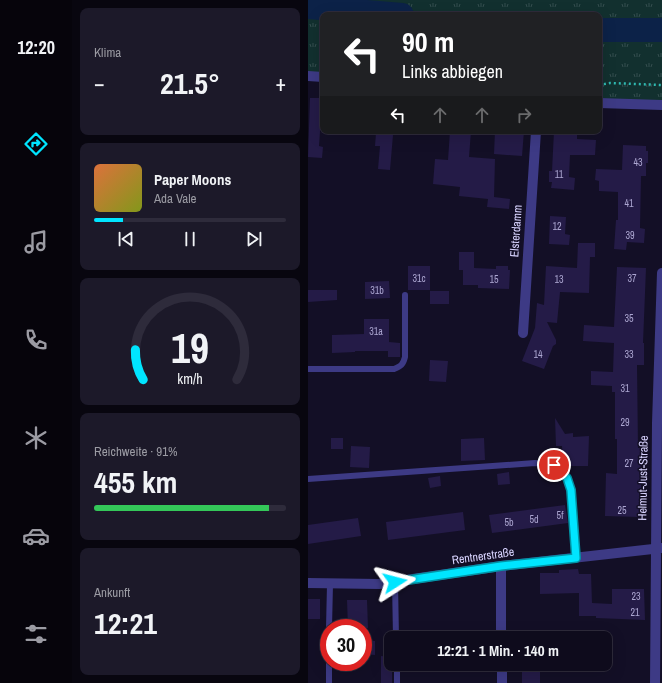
<!DOCTYPE html>
<html lang="de">
<head>
<meta charset="utf-8">
<style>
	body { margin:0; font-family:"Archivo Narrow",sans-serif; background:#1c1929; color:#f1f3f6; height:100vh; display:flex; flex-direction:column; font-size:15px; white-space:nowrap }
	* { box-sizing:border-box; margin:0 }
	p { font-size:13px; color:#9b9ba3 }
	.icon { flex:none; width:22px; height:22px; fill:none; stroke:currentColor; stroke-width:2; stroke-linecap:round; stroke-linejoin:round }
	.map { position:relative; flex:1; overflow:hidden }
	.details { display:flex; flex-direction:column; gap:8px; padding:8px; background:#08060f; width:236px }
	.details>* { flex:none }
	.banner { position:absolute; left:12px; top:12px; width:282px; height:122px; border-radius:8px; box-shadow:0 4px 16px #0002,0 0 0 1px #2e2b3b; background:#202124; color:#fff; overflow:hidden }
	.speed { position:absolute; left:12px; top:619px; display:flex; gap:8px; font-size:20px; font-weight:700; text-align:center }
	.speed>* { display:grid; place-content:center; width:52px; height:52px; border-radius:50%; background:#0e0b1c; box-shadow:0 4px 16px #0002,0 0 0 1px #2e2b3b; line-height:1 }
	.speed .limit { border:6px solid #d22; background:#fff; color:#111 }
	.pin { position:absolute; display:grid; place-items:center; width:34px; height:34px; color:#fff; margin:-17px; border:2px solid #fff; border-radius:50%; box-shadow:0 1px 4px #0007 }
	.me { position:absolute; width:44px; margin:-22px; rotate:81deg; stroke-linejoin:round; filter:drop-shadow(0 0 3px #0008) }
	.turn { display:flex; align-items:center; gap:14px; height:84px; padding:0 16px; font-size:18px }
	.turn .icon { width:52px; height:52px; stroke-width:2.5 }
	.turn b { display:block; font-size:28px; line-height:34px }
	.lanes { display:flex; align-items:center; height:38px; padding:0 16px; background:#0003; justify-content:center; gap:20px; direction:ltr }
	.lanes .off { opacity:.35 }
	.big { font-size:30px; font-weight:700; line-height:1.1 }
	.details .tile { flex:1; display:flex; flex-direction:column; justify-content:center; gap:6px; min-width:0; padding:0 14px; border-radius:8px; background:#1c1929 }
	.details .dial { align-items:center; gap:0 }
	.dial svg { height:104px; overflow:visible; fill:none; stroke:#2e2b3b; stroke-width:7; stroke-linecap:round; text-anchor:middle }
	.dial text { fill:#f1f3f6; stroke:none }
	.song { display:flex; align-items:center; gap:12px }
	.cover { width:48px; height:48px; border-radius:6px; background:linear-gradient(135deg,hsl(20 70% 55%),hsl(70 70% 35%)) }
	.played { height:4px; border-radius:2px; background:linear-gradient(90deg,#00e5ff 15%,#2e2b3b 15%) }
	.keys { display:flex; justify-content:space-around; direction:ltr }
	.heat { display:flex; justify-content:space-between; align-items:center; font-size:22px; direction:ltr }
	.charge { height:6px; border-radius:3px; background:linear-gradient(90deg,#34c759 91%,#2e2b3b 0) }
	.trip { position:absolute; left:76px; top:631px; width:228px; height:40px; border-radius:8px; background:#0e0b1c; box-shadow:0 4px 16px #0002,0 0 0 1px #2e2b3b; font-weight:700; line-height:40px; text-align:center }
	main { display:flex; flex:1; min-height:0 }
	.tabs { display:flex; flex-direction:column; width:72px; justify-content:space-around; align-items:center; background:#06040b; color:#9b9ba3 }
	.tabs .icon { width:28px; height:28px }
	.tabs .on { color:#00e5ff }
	.tabs b { font-size:18px; color:#f1f3f6 }
	.map>svg:first-child { display:block }
	.grass { fill:url(#grass-tufts) }
	.lines { fill:none; stroke-linecap:round; stroke-linejoin:round }
	.river { stroke:#0c2248; stroke-width:24 }
	.building { fill:#241b47 }
	.path { stroke:#2fb8b0; stroke-width:2.5; stroke-dasharray:2 3; stroke-linecap:butt }
	.lane { stroke:#3d3a85; stroke-width:6 }
	.street { stroke:#3d3a85; stroke-width:10 }
	.route-casing { stroke:#0095a6; stroke-width:10 }
	.route { stroke:#00e5ff; stroke-width:7 }
	.labels { text-anchor:middle; dominant-baseline:central; stroke-width:3; stroke-linejoin:round; paint-order:stroke }
	.number-label { font-size:10px; fill:#aca6d1 }
	.street-label { font-size:12px; fill:#d9d4ff; stroke:#130f26 }
</style>
</head>
<body>
<main>
<nav class="tabs">
<b>12:20</b>
<svg class="icon on" aria-label="directions" viewBox="0 0 24 24"><path d="M12 3l9 9-9 9-9-9zM9 14v-3h6M13 9l2 2-2 2"/></svg>
<svg class="icon" aria-label="music" viewBox="0 0 24 24"><path d="M9 18V5l10-2v13"/><circle cx="6" cy="18" r="3"/><circle cx="16" cy="16" r="3"/></svg>
<svg class="icon" aria-label="phone" viewBox="0 0 24 24"><path d="M5 4h4l2 5-3 2q2 4 5 5l2-3 5 2v4C11 20 4 13 5 4z"/></svg>
<svg class="icon" aria-label="climate" viewBox="0 0 24 24"><path d="M12 3v18M4 7l16 10M4 17L20 7"/></svg>
<svg class="icon" aria-label="car" viewBox="0 0 24 24"><path d="M5 17H2v-5l4-1 3-4h7l3 4 3 1v5h-3M9 17h6M6 11h13"/><circle cx="7" cy="17" r="2"/><circle cx="17" cy="17" r="2"/></svg>
<svg class="icon" aria-label="filters" viewBox="0 0 24 24"><path d="M4 7h16M4 17h16"/><circle cx="9" cy="7" r="2"/><circle cx="15" cy="17" r="2"/></svg>
</nav>
<section class="details">
<div class="tile"><p>Klima</p>
<div class="heat"><a>−</a><b class="big">21.5°</b><a>+</a></div>
</div>
<div class="tile">
<div class="song"><i class="cover"></i><div><b>Paper Moons</b><p>Ada Vale</p></div></div>
<div class="played"></div>
<div class="keys"><svg class="icon" aria-label="previous" viewBox="0 0 24 24"><path d="M18 5L8 12l10 7zM5 5v14"/></svg><svg class="icon" aria-label="pause" viewBox="0 0 24 24"><path d="M8 5v14M16 5v14"/></svg><svg class="icon" aria-label="next" viewBox="0 0 24 24"><path d="M6 5l10 7-10 7zM19 5v14"/></svg></div>
</div>
<div class="tile dial"><svg viewBox="0 0 100 80">
<path d="M14 69A42 42 0 1 1 86 69"/>
<path d="M14 69A42 42 0 0 1 8 46" stroke="#00e5ff"/>
<text x="50" y="56" font-size="32" font-weight="700">19</text>
<text x="50" y="72" font-size="11">km/h</text>
</svg></div>
<div class="tile"><p>Reichweite · 91%</p><b class="big">455 km</b><div class="charge"></div></div>
<div class="tile"><p>Ankunft</p><b class="big">12:21</b></div>
</section>
<div class="map">
<svg width="354" height="683" viewBox="0 0 354 683">
	<defs>
		<pattern id="grass-tufts" width="24" height="20" patternUnits="userSpaceOnUse"><rect width="24" height="20" fill="#12302f"/><path d="M3 7l-1-3M5 7V3M7 7l1-3M15 17l-1-3M17 17v-4M19 17l1-3" fill="none" stroke="#344d4e"/></pattern>
	</defs>
	<rect width="100%" height="100%" fill="#130f26"/>
	<path class="grass" d="M0,0H354V105L291,103V15H15V77L0,76Z"/>
	<g class="lines">
		<path class="river" d="M0,7L94,15
			M291,30H354"/>
	</g>
	<path class="building" d="M2,98H15V117H13L11,146L15,147L14,158L0,157Z
		M142,131H163L161,157L187,159L186,197L202,199L201,209L179,207L180,199L151,196L152,187L125,184L127,159L140,160Z
		M187,131H216L214,156L186,154Z
		M246,131H269V139L288,140L287,155H262L261,177L267,178L266,190L243,188L244,182H241V171H244Z
		M68,133L85,135L82,170L70,169L72,146H67Z
		M315,145L338,146V151H340V163H338V176H333L332,228L337,229L336,243L319,242L318,250L306,249L308,220H310V192L291,191V181L287,180L288,169L314,170Z
		M242,216L258,217L257,234L262,235L261,245L241,244Z
		M270,243H287V257H282L281,293L252,292L249,323L239,322L248,340V344L245,346L236,369L214,361L227,328L229,303L236,305L238,266L269,268Z
		M151,252H166V268L188,269V266H200V270H202L201,289L170,288V285H155V270H151Z
		M100,266H122V290H100Z
		M309,267L338,268L335,343H336V365H329L330,448H333V492H331V517L297,516L298,473L309,474V439H307V392H304V386L283,385V371L305,372L306,343L275,341L276,325L306,327Z
		M81,281L82,298L57,299V282Z
		M0,290H29V300L0,302Z
		M122,291H141V304H122Z
		M56,319H81V342L92,343V357H80V351H47V352L24,353V335L56,334Z
		M122,360L140,361L138,382L121,381Z
		M247,418L257,434L265,433V437L281,436L280,466H255L254,446H248Z
		M23,438H35V449H23Z
		M176,438L177,460L153,461V439Z
		M43,446L62,447L61,468L42,467Z
		M201,472L202,484L190,485L189,474Z
		M132,476L133,486L122,488L120,478Z
		M257,505L260,523L184,533L181,515Z
		M155,512L157,530L80,540L78,522Z
		M50,518L53,536L0,544V525Z
		M270,569L271,574H283L284,603L304,604V589H336L337,620L288,618V616H271V593L232,594V573H251V570Z
		M0,599H12V619H0Z
		M39,600H59L60,628H40Z
		M55,640L67,641V655L55,654Z
		M73,656L83,657V664H84V683H73Z
		M214,664H232V683H214Z"/>
	<g class="lines">
		<path class="path" d="M291,85L302,83L354,85"/>
		<path class="lane" d="M0,369H86C93,366 95,365 97,357V295
			M0,479L227,463L245,465L259,477L263,490L268,558
			M87,582L88,638
			M21,628L22,584
			M89,664V683
			M21,683V648"/>
		<path class="street" d="M0,76L15,77
			M291,103L354,105
			M215,333L228,131
			M193,566V638
			M0,583L71,584L193,566L354,548
			M194,664V683
			M347,683L349,423L354,273"/>
	</g>
	<g class="lines">
		<g class="route-casing">
			<path id="route" d="M87,582L193,566L268,558L263,490L259,478L246,465"/>
		</g>
		<use href="#route" class="route"/>
	</g>
	<g class="labels">
		<g class="number-label">
			<text x="330" y="162">43</text>
			<text x="251" y="174">11</text>
			<text x="321" y="203">41</text>
			<text x="249" y="226">12</text>
			<text x="322" y="235">39</text>
			<text x="111" y="278">31c</text>
			<text x="324" y="278">37</text>
			<text x="186" y="279">15</text>
			<text x="251" y="279">13</text>
			<text x="69" y="290">31b</text>
			<text x="321" y="318">35</text>
			<text x="68" y="331">31a</text>
			<text x="230" y="354">14</text>
			<text x="321" y="354">33</text>
			<text x="317" y="388">31</text>
			<text x="317" y="422">29</text>
			<text x="321" y="463">27</text>
			<text x="314" y="510">25</text>
			<text x="252" y="515">5f</text>
			<text x="226" y="519">5d</text>
			<text x="201" y="522">5b</text>
			<text x="328" y="596">23</text>
			<text x="327" y="612">21</text>
		</g>
		<g class="street-label">
			<text transform="translate(208 231) rotate(-86)">Elsterdamm</text>
			<text transform="translate(335 478) rotate(-89)">Helmut-Just-Straße</text>
			<text transform="translate(175 556) rotate(-8)">Rentnerstraße</text>
		</g>
	</g>
</svg>
<div class="speed"><div class="limit">30</div></div>
<div class="pin" style="left:246px;top:465px;background:#d93025"><svg class="icon" aria-label="arrive" viewBox="0 0 24 24"><path d="M6 21V4h12l-3 4 3 4H6"/></svg></div>
<svg class="me" style="left:87px;top:582px" viewBox="-20 -20 40 40"><path d="M0-17L14 15 0 8-14 15z" fill="#00e5ff" stroke="#fff" stroke-width="4"/></svg>
<div class="trip">12:21 · 1 Min. · 140 m</div>
<div class="banner">
<div class="turn"><svg class="icon" aria-label="left" viewBox="0 0 24 24"><path d="M17 20v-9H6M10 6l-5 5 5 5"/></svg><div><b>90 m</b>Links abbiegen</div></div>
<div class="lanes"><svg class="icon" aria-label="left" viewBox="0 0 24 24"><path d="M17 20v-9H6M10 6l-5 5 5 5"/></svg><svg class="icon off" aria-label="ahead" viewBox="0 0 24 24"><path d="M12 20V5M6 11l6-6 6 6"/></svg><svg class="icon off" aria-label="ahead" viewBox="0 0 24 24"><path d="M12 20V5M6 11l6-6 6 6"/></svg><svg class="icon off" aria-label="right" viewBox="0 0 24 24"><path d="M7 20v-9h11M14 6l5 5-5 5"/></svg></div>
</div>
</div>
</main>
</body>
</html>
